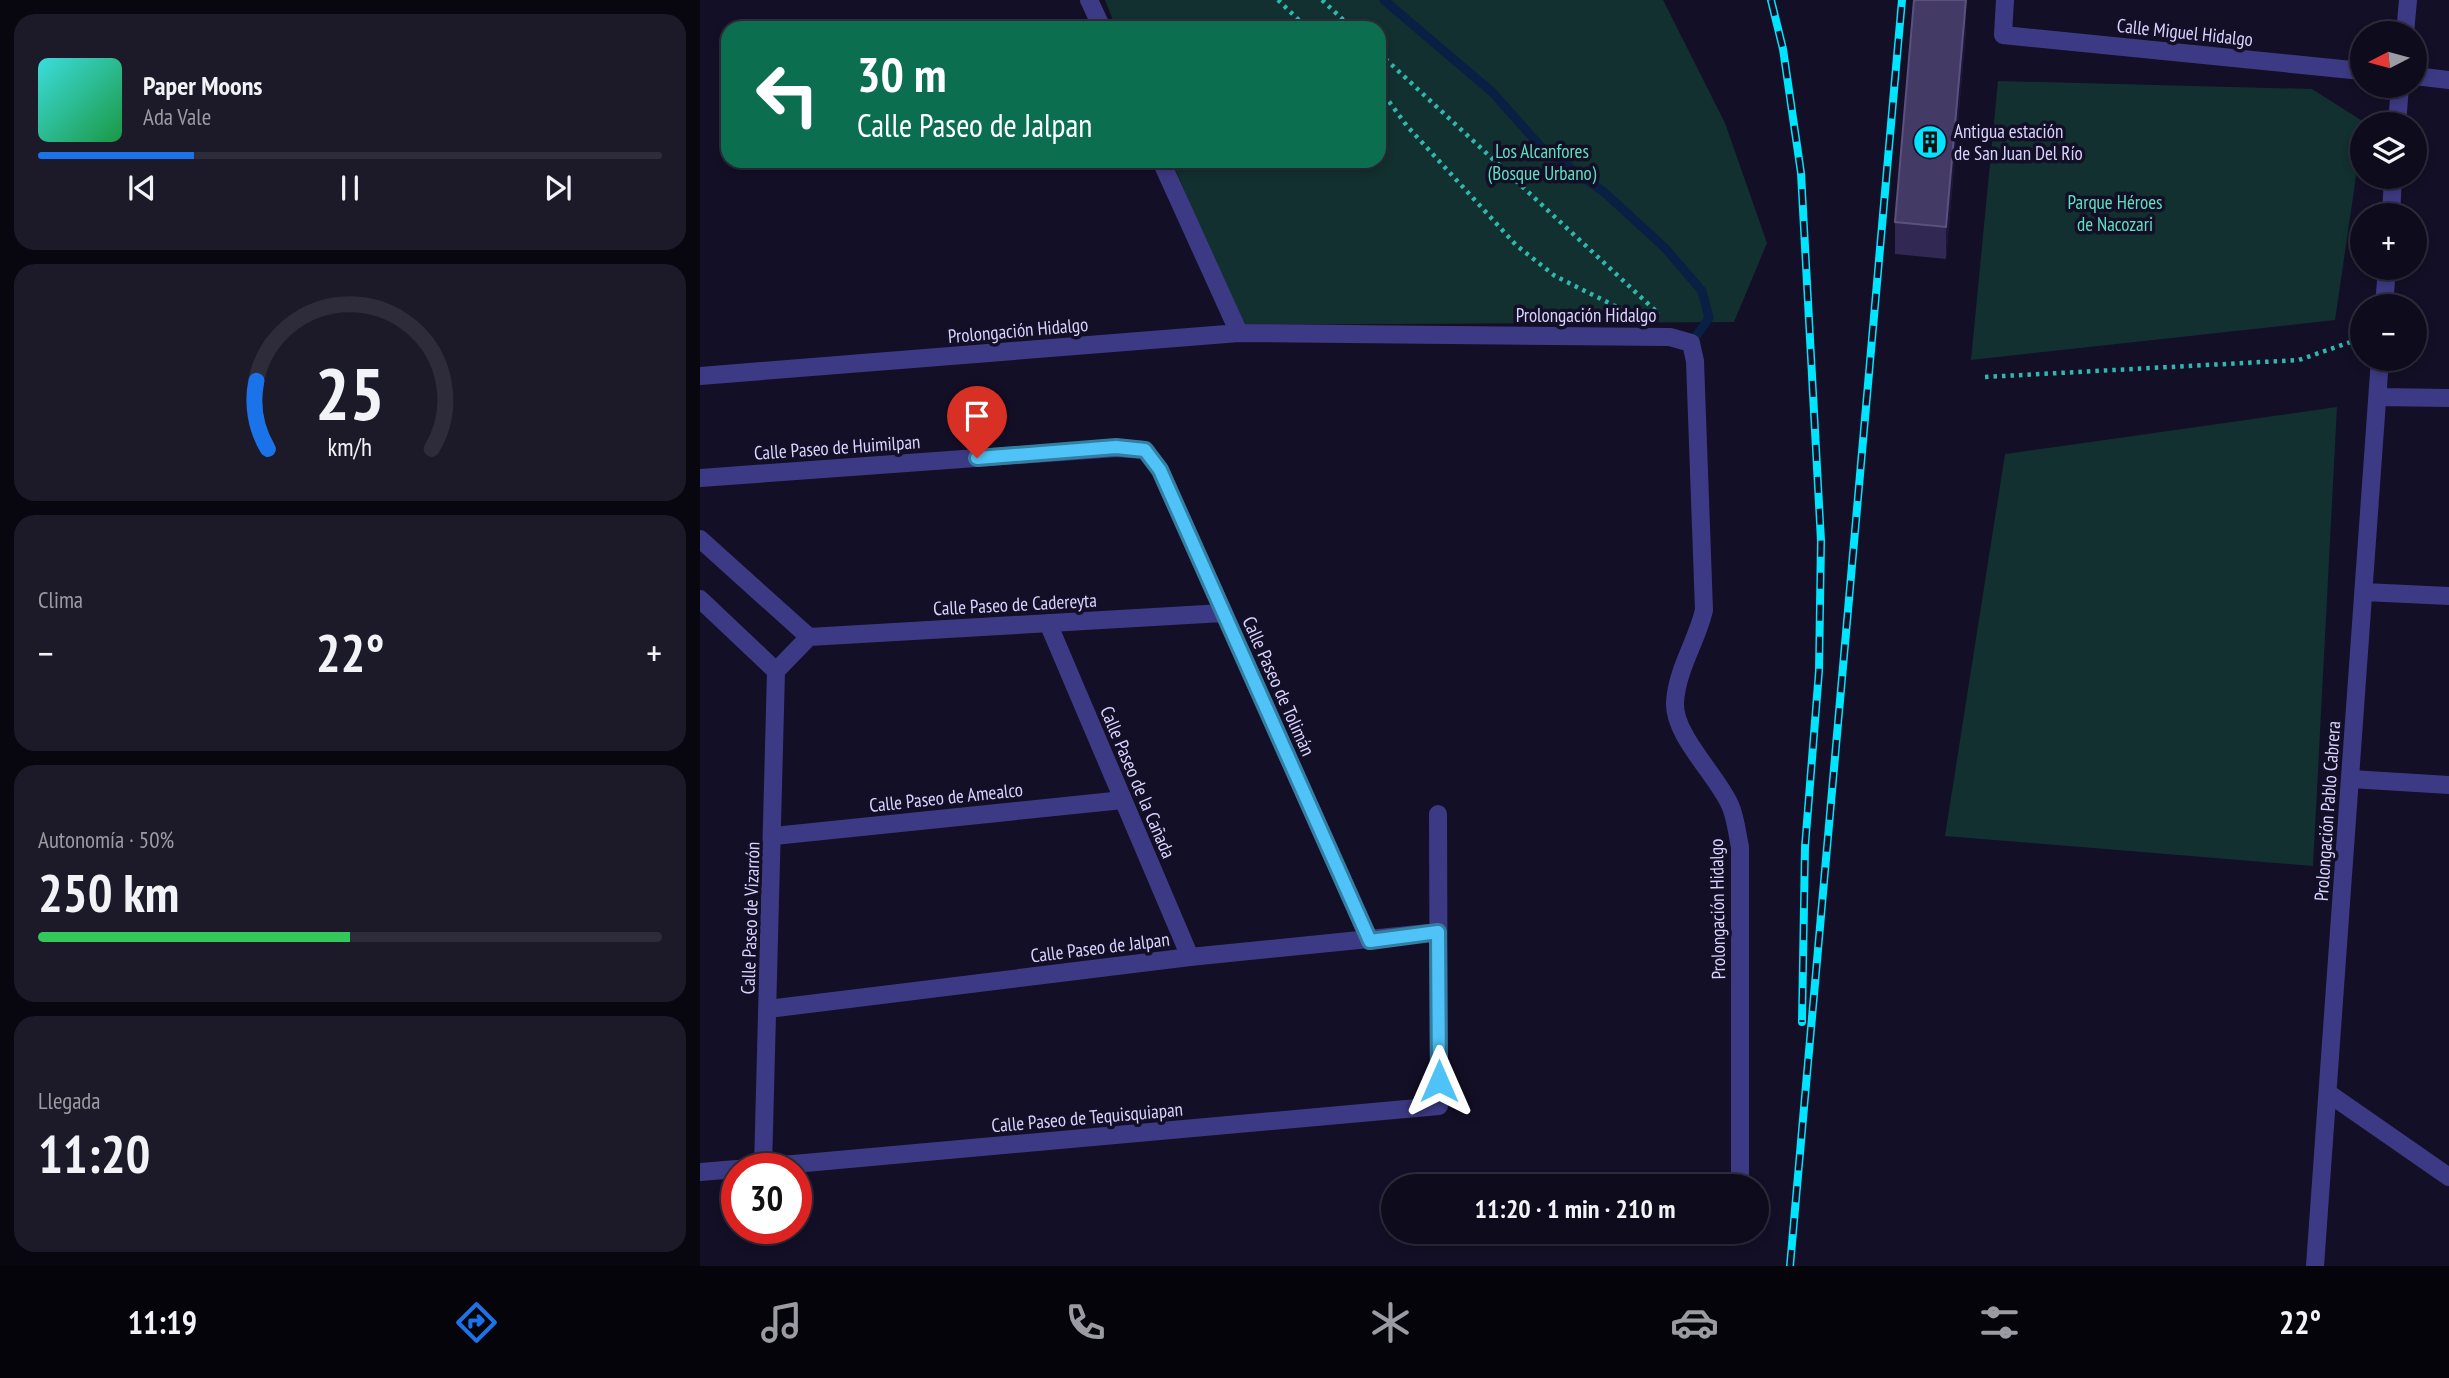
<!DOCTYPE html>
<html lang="es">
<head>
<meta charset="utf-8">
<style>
	body { margin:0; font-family:"PT Sans Narrow",sans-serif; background:#1c1929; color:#f1f3f6; height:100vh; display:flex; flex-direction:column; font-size:26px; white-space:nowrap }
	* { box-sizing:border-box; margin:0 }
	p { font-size:23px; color:#9b9ba3 }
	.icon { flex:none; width:38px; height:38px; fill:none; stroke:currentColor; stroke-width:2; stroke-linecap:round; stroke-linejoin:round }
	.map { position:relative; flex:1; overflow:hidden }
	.panel { display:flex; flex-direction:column; gap:14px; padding:14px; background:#08060f; width:700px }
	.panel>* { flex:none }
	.banner { position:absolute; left:21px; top:21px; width:665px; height:147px; border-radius:21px; box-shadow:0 4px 10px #0003,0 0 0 2px #2e2b3b; background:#0b6e4f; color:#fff; overflow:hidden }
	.needle { width:46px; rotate:264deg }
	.tools { position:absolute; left:1650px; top:21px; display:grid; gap:14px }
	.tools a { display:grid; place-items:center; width:77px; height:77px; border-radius:50%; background:#0e0b1c; box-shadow:0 4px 10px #0003,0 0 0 2px #2e2b3b; font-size:35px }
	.speed { position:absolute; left:21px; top:1153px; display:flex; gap:14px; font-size:35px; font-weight:700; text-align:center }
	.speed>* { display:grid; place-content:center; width:91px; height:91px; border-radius:50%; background:#0e0b1c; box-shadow:0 4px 10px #0003,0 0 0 2px #2e2b3b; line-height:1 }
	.speed .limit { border:10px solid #d22; background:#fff; color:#111 }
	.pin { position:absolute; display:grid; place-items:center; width:60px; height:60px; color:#fff; margin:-72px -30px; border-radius:50% 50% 50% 0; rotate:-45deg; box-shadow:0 0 7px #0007 }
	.pin .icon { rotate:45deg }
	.me { position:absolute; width:77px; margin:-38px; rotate:0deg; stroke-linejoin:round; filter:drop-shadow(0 0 5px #0008) }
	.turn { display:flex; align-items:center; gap:24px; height:147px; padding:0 21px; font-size:32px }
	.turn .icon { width:91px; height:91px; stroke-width:2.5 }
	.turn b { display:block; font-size:49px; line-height:60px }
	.big { font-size:52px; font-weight:700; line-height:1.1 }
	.panel .tile { flex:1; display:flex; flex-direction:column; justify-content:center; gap:10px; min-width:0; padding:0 24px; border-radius:21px; background:#1c1929 }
	.panel .dial { align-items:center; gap:0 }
	.dial svg { height:182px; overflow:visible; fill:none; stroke:#2e2b3b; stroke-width:7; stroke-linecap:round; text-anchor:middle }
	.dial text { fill:#f1f3f6; stroke:none }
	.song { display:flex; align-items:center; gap:21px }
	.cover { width:84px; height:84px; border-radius:10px; background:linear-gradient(135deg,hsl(180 70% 55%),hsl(140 70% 35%)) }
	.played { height:7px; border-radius:4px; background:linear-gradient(90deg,#1a73e8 25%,#2e2b3b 25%) }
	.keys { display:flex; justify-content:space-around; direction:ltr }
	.heat { display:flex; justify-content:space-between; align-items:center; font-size:38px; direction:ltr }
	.charge { height:10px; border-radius:5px; background:linear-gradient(90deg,#34c759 50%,#2e2b3b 0) }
	.trip { position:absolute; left:681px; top:1174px; width:388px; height:70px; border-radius:35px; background:#0e0b1c; box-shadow:0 4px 10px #0003,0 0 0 2px #2e2b3b; font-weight:700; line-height:70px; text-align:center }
	.tab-bar { display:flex; height:112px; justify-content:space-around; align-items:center; background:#06040b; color:#9b9ba3 }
	.tab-bar .icon { width:49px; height:49px }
	.tab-bar .on { color:#1a73e8 }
	.tab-bar b { font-size:32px; color:#f1f3f6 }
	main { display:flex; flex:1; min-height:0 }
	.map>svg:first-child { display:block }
	.green { fill:#12302f }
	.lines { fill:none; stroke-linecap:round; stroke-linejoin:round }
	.stream { stroke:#0a1f44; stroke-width:9 }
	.path { stroke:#2fb8b0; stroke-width:4.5; stroke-dasharray:3.5 5; stroke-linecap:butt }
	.minor { stroke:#3d3a85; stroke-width:18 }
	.tertiary { stroke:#3d3a85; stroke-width:18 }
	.rail-casing { stroke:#00e5ff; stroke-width:8 }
	.rail { stroke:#130f26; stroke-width:5; stroke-dasharray:16; stroke-linecap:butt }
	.wall { fill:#312854 }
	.shaded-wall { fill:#1d163a }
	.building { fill:#433a66; stroke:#5a527e; stroke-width:2 }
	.route-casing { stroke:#337fa1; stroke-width:18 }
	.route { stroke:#4fc3f7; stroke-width:12 }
	.labels { text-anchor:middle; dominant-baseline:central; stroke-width:7; stroke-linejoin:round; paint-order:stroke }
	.street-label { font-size:19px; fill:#d9d4ff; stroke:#130f26 }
	.poi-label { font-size:19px; fill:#d9d4ff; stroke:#130f26; text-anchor:start }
	.park-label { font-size:19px; fill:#5fe0c0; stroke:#130f26 }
</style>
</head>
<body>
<main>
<section class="panel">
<div class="tile">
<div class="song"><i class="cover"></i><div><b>Paper Moons</b><p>Ada Vale</p></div></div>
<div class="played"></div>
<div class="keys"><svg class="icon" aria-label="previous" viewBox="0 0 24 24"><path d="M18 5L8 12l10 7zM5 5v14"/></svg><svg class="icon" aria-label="pause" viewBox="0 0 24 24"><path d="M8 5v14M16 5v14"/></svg><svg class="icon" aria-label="next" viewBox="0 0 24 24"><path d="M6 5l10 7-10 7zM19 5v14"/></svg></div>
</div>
<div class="tile dial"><svg viewBox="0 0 100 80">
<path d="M14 69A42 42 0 1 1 86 69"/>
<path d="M14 69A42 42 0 0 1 9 39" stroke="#1a73e8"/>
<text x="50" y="56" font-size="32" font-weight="700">25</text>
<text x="50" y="72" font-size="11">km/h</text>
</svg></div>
<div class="tile"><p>Clima</p>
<div class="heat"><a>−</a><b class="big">22°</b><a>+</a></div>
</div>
<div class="tile"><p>Autonomía · 50%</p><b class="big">250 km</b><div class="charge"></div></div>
<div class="tile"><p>Llegada</p><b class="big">11:20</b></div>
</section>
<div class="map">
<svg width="1749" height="1266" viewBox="0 0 1749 1266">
	<rect width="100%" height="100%" fill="#130f26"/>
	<path class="green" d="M405,0H963L1025,123L1067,243L1034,322L541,325L472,161H679V28H416Z
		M1298,81L1612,89L1664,122L1635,320L1271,360Z
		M1637,407L1613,866L1245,836L1305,454Z"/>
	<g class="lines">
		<path class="stream" d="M684,0L792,92L842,148L904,192L965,248L1002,291L1009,318L992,342"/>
		<path class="path" d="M578,0L607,28
			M622,0L652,28
			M679,53L959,314
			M679,88L707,126L816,245L855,276L927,312
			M1285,377L1599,360L1662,338"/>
		<path class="minor" d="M389,0L402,28
			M1305,0L1303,35L1662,71
			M1697,124L1700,86
			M461,161L539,333
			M1691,215L1693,177
			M1684,306L1687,268
			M0,376L539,333L970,337L991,343L995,361L1004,610C997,641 977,669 975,702C973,735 1017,775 1030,805C1036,818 1037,834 1040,847V1186
			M1678,397L1749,398
			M0,478L416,448L445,450L460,470L670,941
			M0,539L109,637
			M1664,592L1749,596
			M0,599L76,671
			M348,623L490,957
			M109,637L523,613
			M76,671L109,637
			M1651,779L1749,785
			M74,836L423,800
			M68,1009L490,957L738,932
			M1628,1093L1749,1177
			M63,1167L76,671
			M38,1169L739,1106L738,814
			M0,1172L37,1169
			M1615,1266L1680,359"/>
		<path class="tertiary" d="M1705,33L1708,0
			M1715,76L1749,80"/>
		<g class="rail-casing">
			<path id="rail" d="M1071,0L1083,49L1101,173L1121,541L1119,671L1105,847L1102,1022
				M1090,1266L1202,0"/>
		</g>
		<use href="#rail" class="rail"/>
	</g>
	<path class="wall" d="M1266,30L1246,259L1195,254V222Z"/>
	<path class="shaded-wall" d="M1266,0V30L1246,259V227Z"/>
	<path class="building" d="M1214,0H1266L1246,227L1195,222Z"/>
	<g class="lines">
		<g class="route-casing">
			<path id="route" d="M277,458L416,447L445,450L460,470L670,941L738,932L739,1081"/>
		</g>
		<use href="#route" class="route"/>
	</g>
	<defs>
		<g id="building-disc" transform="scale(1.75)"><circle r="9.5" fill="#00e5ff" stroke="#130f26"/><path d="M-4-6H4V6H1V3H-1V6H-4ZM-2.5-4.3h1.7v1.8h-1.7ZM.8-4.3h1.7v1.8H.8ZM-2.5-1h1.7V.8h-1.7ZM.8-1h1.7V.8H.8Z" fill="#111"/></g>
	</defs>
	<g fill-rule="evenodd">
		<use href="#building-disc" x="1230" y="142"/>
	</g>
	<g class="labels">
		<g class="street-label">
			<text transform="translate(1485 32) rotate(6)">Calle Miguel Hidalgo</text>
			<text x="886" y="315">Prolongación Hidalgo</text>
			<text transform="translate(318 330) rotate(-5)">Prolongación Hidalgo</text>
			<text transform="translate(137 447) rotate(-4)">Calle Paseo de Huimilpan</text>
			<text transform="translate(315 604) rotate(-3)">Calle Paseo de Cadereyta</text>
			<text transform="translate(579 686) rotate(66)">Calle Paseo de Tolimán</text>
			<text transform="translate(438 782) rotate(67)">Calle Paseo de la Cañada</text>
			<text transform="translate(246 797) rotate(-6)">Calle Paseo de Amealco</text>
			<text transform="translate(1627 811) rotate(-86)">Prolongación Pablo Cabrera</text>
			<text transform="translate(1017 909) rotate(-91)">Prolongación Hidalgo</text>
			<text transform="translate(50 918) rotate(-88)">Calle Paseo de Vizarrón</text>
			<text transform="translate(400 947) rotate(-7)">Calle Paseo de Jalpan</text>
			<text transform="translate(387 1117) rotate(-5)">Calle Paseo de Tequisquiapan</text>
		</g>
		<g class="poi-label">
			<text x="1254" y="131">Antigua estación<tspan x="1254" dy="22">de San Juan Del Río</tspan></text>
		</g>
		<g class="park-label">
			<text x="842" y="151">Los Alcanfores<tspan x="842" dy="22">(Bosque Urbano)</tspan></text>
			<text x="1415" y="202">Parque Héroes<tspan x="1415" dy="22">de Nacozari</tspan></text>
		</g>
	</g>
</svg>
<div class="tools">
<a><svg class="needle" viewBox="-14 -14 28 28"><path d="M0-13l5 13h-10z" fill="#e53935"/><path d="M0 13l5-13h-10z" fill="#9b9ba3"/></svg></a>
<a><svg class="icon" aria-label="layers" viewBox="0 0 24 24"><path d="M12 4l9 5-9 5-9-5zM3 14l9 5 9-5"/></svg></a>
<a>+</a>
<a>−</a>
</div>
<div class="speed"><div class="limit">30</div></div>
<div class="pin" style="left:277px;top:458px;background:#d93025"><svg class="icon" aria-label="arrive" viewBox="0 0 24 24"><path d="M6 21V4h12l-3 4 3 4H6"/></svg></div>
<svg class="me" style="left:739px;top:1081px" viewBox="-20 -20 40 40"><path d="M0-17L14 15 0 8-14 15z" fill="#4fc3f7" stroke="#fff" stroke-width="4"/></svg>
<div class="trip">11:20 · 1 min · 210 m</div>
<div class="banner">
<div class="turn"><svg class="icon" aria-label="left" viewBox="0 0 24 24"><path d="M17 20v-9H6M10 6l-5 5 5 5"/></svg><div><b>30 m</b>Calle Paseo de Jalpan</div></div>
</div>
</div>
</main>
<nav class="tab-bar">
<b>11:19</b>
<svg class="icon on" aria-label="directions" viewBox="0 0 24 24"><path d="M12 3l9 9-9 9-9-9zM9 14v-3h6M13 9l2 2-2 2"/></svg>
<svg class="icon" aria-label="music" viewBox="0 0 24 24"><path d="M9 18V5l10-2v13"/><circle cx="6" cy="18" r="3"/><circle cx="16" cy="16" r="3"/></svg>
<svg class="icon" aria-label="phone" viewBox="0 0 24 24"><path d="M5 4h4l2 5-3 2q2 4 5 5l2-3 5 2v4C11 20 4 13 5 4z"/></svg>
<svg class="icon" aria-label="climate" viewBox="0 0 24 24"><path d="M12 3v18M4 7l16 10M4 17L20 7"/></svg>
<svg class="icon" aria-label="car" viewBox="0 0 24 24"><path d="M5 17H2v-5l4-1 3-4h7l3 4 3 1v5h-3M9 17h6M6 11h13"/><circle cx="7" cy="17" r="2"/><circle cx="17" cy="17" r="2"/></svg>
<svg class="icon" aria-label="filters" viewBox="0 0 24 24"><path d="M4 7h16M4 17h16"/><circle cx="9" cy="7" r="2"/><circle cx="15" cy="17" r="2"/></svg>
<b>22°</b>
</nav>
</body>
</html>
